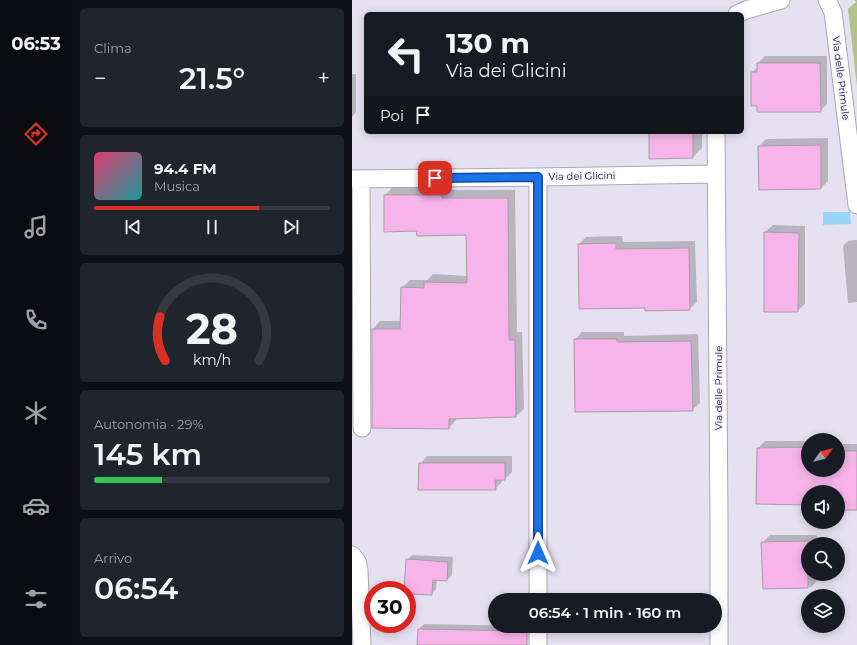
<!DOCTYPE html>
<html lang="it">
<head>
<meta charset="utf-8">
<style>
	body { margin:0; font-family:Montserrat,sans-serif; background:#20242c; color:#f1f3f6; height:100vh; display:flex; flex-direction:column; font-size:15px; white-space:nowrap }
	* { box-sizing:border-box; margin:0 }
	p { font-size:13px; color:#9ea1a6 }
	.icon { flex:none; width:22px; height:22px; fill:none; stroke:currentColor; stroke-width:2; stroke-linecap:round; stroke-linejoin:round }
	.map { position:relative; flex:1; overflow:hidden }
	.panel { display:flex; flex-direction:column; gap:8px; padding:8px; background:#0d0f14; width:280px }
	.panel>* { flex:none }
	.guide { position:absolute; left:12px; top:12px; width:380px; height:122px; border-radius:6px; box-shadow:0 2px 10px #0003; background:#171b24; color:#f1f3f6; overflow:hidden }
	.needle { width:26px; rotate:56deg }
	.tools { position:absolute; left:449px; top:433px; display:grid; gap:8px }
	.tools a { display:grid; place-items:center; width:44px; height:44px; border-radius:50%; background:#171b24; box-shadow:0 2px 10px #0003; font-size:20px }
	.speed { position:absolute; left:12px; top:581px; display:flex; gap:8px; font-size:20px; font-weight:700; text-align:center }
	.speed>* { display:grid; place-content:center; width:52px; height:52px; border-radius:50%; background:#171b24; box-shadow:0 2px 10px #0003; line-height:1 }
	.speed .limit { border:6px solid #d22; background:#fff; color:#111 }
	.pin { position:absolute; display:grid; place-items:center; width:34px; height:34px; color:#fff; margin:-17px; border-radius:8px; box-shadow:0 2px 6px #0006 }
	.me { position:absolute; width:44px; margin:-22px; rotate:0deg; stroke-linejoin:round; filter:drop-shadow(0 0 3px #0008) }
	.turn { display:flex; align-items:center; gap:14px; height:84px; padding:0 16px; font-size:18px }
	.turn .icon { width:52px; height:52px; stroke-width:2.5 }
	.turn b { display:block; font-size:28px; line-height:34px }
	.then { display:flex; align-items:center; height:38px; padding:0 16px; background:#0003; gap:8px; font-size:15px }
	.big { font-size:30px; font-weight:600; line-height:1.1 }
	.panel .card { flex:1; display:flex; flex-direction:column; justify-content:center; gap:6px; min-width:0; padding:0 14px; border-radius:6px; background:#20242c }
	.panel .dial { align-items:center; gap:0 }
	.dial svg { height:104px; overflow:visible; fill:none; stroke:#363941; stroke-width:7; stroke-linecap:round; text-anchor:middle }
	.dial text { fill:#f1f3f6; stroke:none }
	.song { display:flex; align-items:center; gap:12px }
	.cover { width:48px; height:48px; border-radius:6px; background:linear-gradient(135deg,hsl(340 70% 55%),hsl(180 70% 35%)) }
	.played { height:4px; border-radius:2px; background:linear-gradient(90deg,#d93025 70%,#363941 70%) }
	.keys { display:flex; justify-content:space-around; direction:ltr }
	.heat { display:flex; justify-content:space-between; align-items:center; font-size:22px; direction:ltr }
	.charge { height:6px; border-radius:3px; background:linear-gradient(90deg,#34c759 29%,#363941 0) }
	.trip { position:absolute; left:136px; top:593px; width:234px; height:40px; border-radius:20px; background:#171b24; box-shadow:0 2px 10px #0003; font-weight:600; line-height:40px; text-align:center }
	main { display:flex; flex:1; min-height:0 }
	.menu { display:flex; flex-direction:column; width:72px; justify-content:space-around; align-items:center; background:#090b0e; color:#9ea1a6 }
	.menu .icon { width:28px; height:28px }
	.menu .selected { color:#d93025 }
	.menu b { font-size:18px; color:#f1f3f6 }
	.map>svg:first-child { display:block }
	.green { fill:#b1c386 }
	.water { fill:#9ad4f7 }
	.shadow { fill:#0003 }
	.building { fill:#f7b4ea; stroke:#a99ba6 }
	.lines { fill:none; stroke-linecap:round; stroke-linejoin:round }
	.minor-casing { stroke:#aba7b6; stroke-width:19 }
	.minor { stroke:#fff; stroke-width:17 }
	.route-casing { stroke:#114b97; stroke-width:10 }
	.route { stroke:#1a73e8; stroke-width:7 }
	.labels { text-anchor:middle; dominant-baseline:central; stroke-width:3; stroke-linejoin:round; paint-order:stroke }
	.street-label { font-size:10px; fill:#1c1b20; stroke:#f2eeff }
</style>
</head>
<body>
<main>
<nav class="menu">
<b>06:53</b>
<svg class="icon selected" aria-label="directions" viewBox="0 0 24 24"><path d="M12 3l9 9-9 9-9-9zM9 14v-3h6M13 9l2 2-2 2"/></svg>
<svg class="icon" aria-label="music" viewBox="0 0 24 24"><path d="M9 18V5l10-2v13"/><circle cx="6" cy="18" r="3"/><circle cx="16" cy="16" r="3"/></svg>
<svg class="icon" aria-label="phone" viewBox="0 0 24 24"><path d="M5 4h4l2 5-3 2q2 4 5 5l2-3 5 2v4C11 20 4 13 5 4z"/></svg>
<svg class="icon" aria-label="climate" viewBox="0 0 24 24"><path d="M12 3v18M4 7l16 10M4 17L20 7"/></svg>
<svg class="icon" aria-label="car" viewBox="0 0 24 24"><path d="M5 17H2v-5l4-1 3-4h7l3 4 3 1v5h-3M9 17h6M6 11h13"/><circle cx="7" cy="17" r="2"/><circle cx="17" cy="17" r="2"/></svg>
<svg class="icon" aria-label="filters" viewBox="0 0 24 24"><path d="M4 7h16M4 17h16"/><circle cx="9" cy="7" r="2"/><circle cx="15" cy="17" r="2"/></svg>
</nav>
<section class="panel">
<div class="card"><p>Clima</p>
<div class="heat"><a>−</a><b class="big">21.5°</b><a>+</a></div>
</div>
<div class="card">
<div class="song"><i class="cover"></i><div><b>94.4 FM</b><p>Musica</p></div></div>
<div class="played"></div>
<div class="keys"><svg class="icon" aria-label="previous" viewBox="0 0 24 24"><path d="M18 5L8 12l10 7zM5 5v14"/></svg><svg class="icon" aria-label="pause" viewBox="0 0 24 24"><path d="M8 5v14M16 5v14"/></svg><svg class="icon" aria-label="next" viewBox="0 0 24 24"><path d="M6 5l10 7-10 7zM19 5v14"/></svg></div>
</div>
<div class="card dial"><svg viewBox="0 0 100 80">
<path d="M14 69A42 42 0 1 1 86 69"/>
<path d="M14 69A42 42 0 0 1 10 35" stroke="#d93025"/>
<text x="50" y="56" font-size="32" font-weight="700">28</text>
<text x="50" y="72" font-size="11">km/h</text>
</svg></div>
<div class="card"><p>Autonomia · 29%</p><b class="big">145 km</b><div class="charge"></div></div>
<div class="card"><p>Arrivo</p><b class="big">06:54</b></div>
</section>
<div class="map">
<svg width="505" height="645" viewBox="0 0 505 645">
	<rect width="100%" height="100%" fill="#e5e1f1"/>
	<path class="green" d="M502,0H505V86L496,9L504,2Z"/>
	<path class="water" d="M471,212H498L499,224L471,225Z"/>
	<path class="shadow" d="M413,56H475V104L468,111L400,72L406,67V63Z
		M0,74H4V112L0,117Z
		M298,132H350V148L341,157Z
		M476,138V181L469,188L408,189L407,146L414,139Z
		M41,187H97V190H163L165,332H170L172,409L164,416L104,418V420L97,428L21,329L28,321H49L50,288L58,280H75L81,274L116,276L115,234L65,230L33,195Z
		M421,225L453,226V304L445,311L413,232Z
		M270,236L271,242L343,241L345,302L337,309L227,244L234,237Z
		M505,240V302L496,303L491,246L496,241Z
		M230,332H272V336L346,334L348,403L340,410L223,340Z
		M413,441H456V470H486V444H505V509H486V492H456V504L406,448Z
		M75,456H160V472L153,479H150V482L143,489L68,464Z
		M418,535H465V544H456V574H466V580L459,587L412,588L410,543Z
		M60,555L101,557L100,575L95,580L85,579L84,589L79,594L55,593V590H53L55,560Z
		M72,624L170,626V645H66L67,629Z"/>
	<path class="building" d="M405,63H468L469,112H405V106H399V72H405Z
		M297,132H341V158L297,159Z
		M469,145V189L407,190L406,146Z
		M32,195H90V198H156L157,340H163L164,417L97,419V429L20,428V329H48L49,287L72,288V282L115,283L114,235L65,236L64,231L32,232Z
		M412,232L447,233L446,312H412Z
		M264,243V249L337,248L338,310L293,311V308L227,309L226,244Z
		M222,339H265V342L339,341L341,411L223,412Z
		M455,447L456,470H486V451H505V510H486V492H456V505L404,504L405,448Z
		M67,463H153V480H143L144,490H66Z
		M456,541V588L411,589L409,542Z
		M54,559L96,562L95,581L81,580L80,595L55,594V590H52Z
		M66,629L175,631V645H65Z"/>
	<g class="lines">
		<g class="minor-casing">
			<path id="minor" d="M475,0L481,12L505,205
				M385,14L394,10L429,0
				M364,132L367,520V645
				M0,179L186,177L363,174
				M9,179L10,428
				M0,555L5,561L7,570L10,645
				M186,600V177
				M186,645V626"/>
		</g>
		<use href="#minor" class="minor"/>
	</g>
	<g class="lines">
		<g class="route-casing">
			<path id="route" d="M83,178L186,177V553"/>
		</g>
		<use href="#route" class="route"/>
	</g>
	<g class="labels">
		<g class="street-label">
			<text transform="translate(489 78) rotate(83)">Via delle Primule</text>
			<text transform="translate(230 176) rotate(-1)">Via dei Glicini</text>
			<text transform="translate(366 388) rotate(-90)">Via delle Primule</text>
		</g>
	</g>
</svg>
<div class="tools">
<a><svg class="needle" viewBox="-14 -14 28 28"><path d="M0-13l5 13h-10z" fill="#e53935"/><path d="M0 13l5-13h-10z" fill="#9ea1a6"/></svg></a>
<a><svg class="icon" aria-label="sound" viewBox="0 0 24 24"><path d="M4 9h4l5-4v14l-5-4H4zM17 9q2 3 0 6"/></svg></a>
<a><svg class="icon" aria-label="search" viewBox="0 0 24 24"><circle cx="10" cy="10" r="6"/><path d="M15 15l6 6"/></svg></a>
<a><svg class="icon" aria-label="layers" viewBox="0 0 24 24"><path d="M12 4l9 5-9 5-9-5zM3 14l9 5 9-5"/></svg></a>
</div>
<div class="speed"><div class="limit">30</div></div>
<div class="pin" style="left:83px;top:178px;background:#d93025"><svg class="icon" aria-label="arrive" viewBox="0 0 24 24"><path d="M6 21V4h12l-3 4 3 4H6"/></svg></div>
<svg class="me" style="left:186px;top:553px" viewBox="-20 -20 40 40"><path d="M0-17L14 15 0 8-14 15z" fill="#1a73e8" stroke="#fff" stroke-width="4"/></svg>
<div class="trip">06:54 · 1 min · 160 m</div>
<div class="guide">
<div class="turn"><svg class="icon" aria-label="left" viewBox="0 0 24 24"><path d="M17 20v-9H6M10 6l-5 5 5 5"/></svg><div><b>130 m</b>Via dei Glicini</div></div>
<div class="then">Poi<svg class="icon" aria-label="arrive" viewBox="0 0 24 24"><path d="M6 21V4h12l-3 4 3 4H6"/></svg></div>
</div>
</div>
</main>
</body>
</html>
